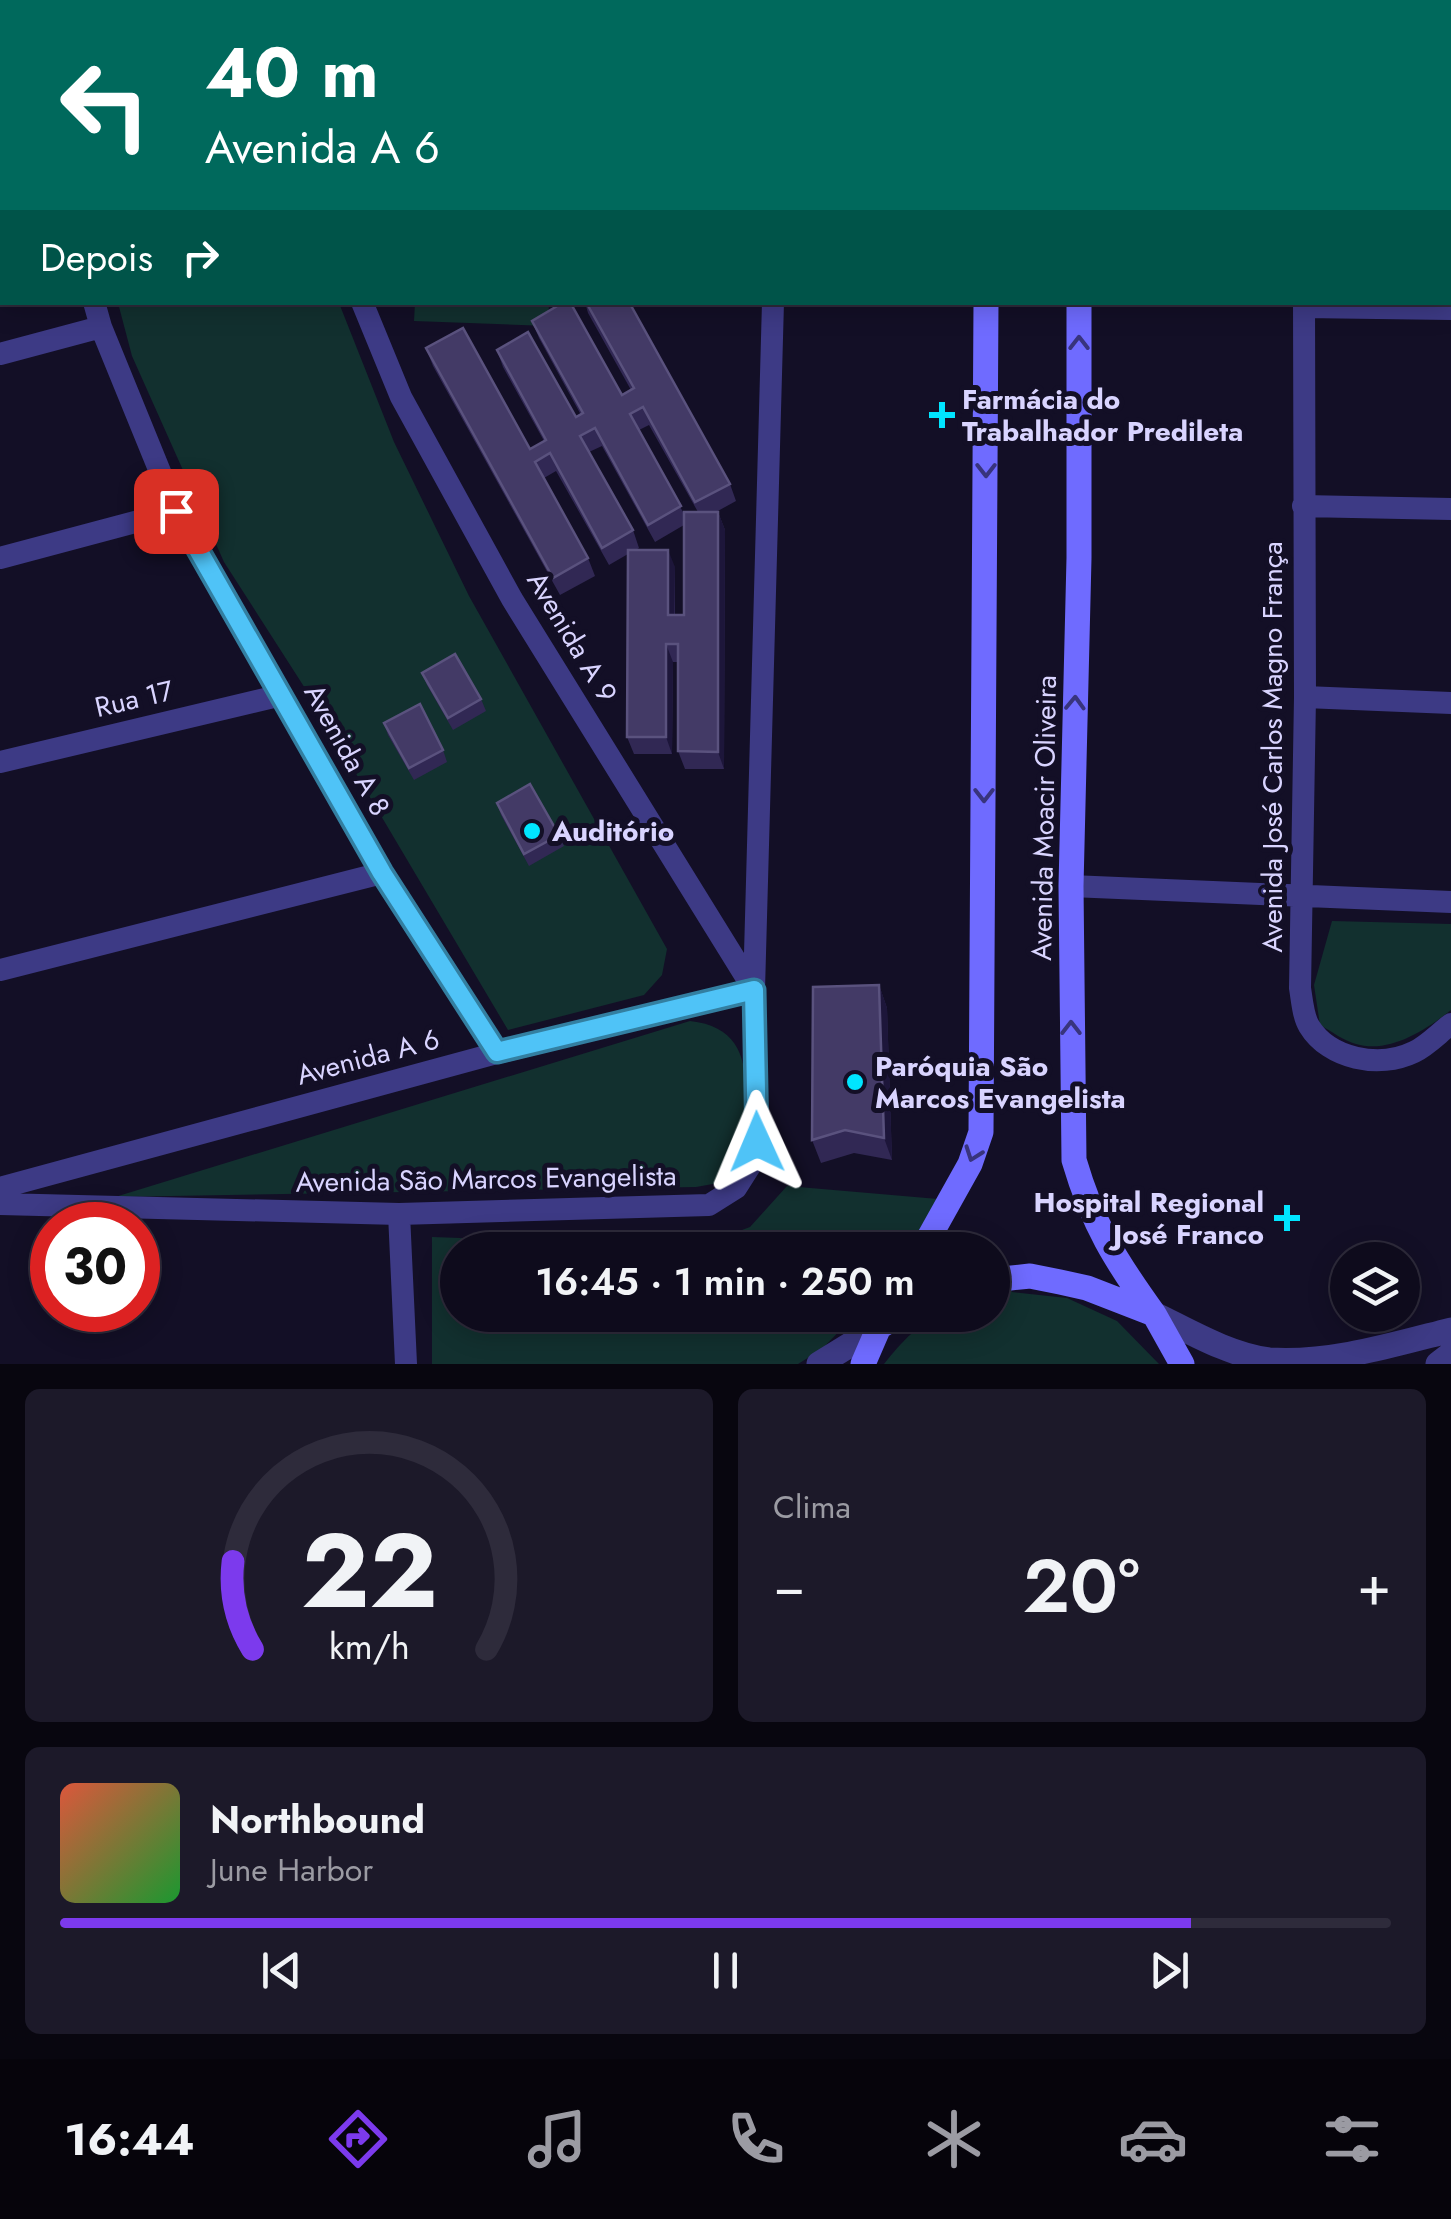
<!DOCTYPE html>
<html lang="pt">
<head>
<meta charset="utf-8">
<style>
	body { margin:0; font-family:Jost,sans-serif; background:#1c1929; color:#f1f3f6; height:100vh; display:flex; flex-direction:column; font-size:38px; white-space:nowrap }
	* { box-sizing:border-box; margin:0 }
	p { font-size:32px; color:#9b9ba3 }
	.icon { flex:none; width:55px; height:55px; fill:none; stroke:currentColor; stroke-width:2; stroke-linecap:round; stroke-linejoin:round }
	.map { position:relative; height:1364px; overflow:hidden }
	.panel { display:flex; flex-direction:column; gap:25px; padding:25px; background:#08060f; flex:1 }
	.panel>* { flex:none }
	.guide { position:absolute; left:0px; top:0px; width:1452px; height:305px; box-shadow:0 5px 25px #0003,0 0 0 2px #2e2b3b; background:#00695c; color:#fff; overflow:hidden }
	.tools { position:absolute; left:1330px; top:1242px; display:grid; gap:20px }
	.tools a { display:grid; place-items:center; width:90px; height:90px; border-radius:50%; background:#0e0b1c; box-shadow:0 5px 25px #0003,0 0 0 2px #2e2b3b; font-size:50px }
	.speed { position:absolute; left:30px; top:1202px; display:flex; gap:20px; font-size:50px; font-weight:700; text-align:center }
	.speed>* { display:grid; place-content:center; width:130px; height:130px; border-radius:50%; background:#0e0b1c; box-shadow:0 5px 25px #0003,0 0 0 2px #2e2b3b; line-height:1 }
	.speed .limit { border:15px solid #d22; background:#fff; color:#111 }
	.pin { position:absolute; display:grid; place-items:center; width:85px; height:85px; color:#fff; margin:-42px; border-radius:20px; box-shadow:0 5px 15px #0006 }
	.me { position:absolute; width:110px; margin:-55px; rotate:359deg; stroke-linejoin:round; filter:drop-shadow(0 0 8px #0008) }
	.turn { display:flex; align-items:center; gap:35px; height:210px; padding:0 40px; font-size:45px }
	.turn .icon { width:130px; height:130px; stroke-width:2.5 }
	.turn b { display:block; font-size:70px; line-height:85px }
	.then { display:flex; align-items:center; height:95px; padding:0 40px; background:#0003; gap:20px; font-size:38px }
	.big { font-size:75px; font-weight:600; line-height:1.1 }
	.panel .tile { flex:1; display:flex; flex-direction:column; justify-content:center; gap:15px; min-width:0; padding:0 35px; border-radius:15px; background:#1c1929 }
	.panel .dial { align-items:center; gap:0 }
	.dial svg { height:260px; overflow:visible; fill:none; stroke:#2e2b3b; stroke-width:7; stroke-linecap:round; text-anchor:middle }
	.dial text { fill:#f1f3f6; stroke:none }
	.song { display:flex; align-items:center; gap:30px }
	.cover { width:120px; height:120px; border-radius:15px; background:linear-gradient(135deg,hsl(10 70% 55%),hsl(130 70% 35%)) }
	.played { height:10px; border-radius:5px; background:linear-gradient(90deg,#7c3aed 85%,#2e2b3b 85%) }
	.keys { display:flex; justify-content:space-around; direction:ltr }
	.heat { display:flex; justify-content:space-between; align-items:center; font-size:55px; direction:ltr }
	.panel .tiles { flex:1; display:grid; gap:25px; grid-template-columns:1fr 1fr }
	.tile:last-child { grid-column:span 2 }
	.trip { position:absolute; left:440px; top:1232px; width:570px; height:100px; border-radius:50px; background:#0e0b1c; box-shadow:0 5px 25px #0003,0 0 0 2px #2e2b3b; font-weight:600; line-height:100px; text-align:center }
	.tab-bar { display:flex; height:160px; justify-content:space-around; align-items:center; background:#06040b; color:#9b9ba3 }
	.tab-bar .icon { width:70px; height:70px }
	.tab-bar .current { color:#7c3aed }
	.tab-bar b { font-size:45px; color:#f1f3f6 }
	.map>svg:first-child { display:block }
	.green { fill:#12302f }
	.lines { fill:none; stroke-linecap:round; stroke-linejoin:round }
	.minor { stroke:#3d3a85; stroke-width:22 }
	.tertiary { stroke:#3d3a85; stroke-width:25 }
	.secondary { stroke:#6f6bff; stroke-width:25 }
	.wall { fill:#312854; fill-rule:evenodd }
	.shaded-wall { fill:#1d163a }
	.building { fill:#433a66; stroke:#5a527e; stroke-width:2.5 }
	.oneway { stroke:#38347d }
	.route-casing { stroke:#337fa1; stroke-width:25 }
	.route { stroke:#4fc3f7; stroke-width:18 }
	.poi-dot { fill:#00e5ff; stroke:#130f26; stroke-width:4 }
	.labels { text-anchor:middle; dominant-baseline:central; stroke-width:10; stroke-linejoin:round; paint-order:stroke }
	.poi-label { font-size:28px; font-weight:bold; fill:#d9d4ff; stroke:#130f26; text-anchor:start }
	.street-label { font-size:28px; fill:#d9d4ff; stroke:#130f26 }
</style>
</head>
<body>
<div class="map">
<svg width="1451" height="1364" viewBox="0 0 1451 1364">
	<rect width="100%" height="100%" fill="#130f26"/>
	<path class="green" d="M118,303H339L394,442L469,596L667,949L662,975L644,995L508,1030L310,696L224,562L132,356Z
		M415,303H549L548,326L414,321Z
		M1332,921L1451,924V1010C1426,1030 1389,1054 1356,1044C1344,1041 1331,1031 1320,1025L1314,985Z
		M690,1021C745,1027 749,1068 744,1116C740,1145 742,1158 724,1182L696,1187L115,1197Z
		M787,1186L938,1199L907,1250H458V1315H855L822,1349L798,1364H432V1237L699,1246L750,1227Z
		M1009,1278L1012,1292L1067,1298L1117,1321L1159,1364H884C923,1316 932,1315 992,1315L993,1286Z"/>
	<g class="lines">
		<path class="minor" d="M16,0V2
			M266,0L267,2
			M774,2V0
			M1309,2V0
			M1450,115H1451
			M0,152L2,151
			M94,302L101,327L176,511L382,873L497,1053
			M1304,302L1305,697L1300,988C1302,1000 1303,1016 1309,1026C1329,1059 1379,1069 1414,1052C1427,1046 1439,1033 1451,1024
			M1304,307L1451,309
			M0,354L101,327
			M1303,506L1451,509
			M0,558L176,511
			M1305,697L1451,703
			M0,762L282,695
			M1071,886L1451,902
			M0,970L382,873
			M0,1188L497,1053L754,990L512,599L401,397L362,302
			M0,1204L399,1214L709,1205L736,1188L750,1166L757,1142L754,990L773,302
			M399,1214L406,1364"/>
		<path class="tertiary" d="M1154,1314C1189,1331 1229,1355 1269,1360C1330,1364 1392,1345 1451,1330
			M819,1364L879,1327
			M1438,1364L1451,1354"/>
		<path class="secondary" d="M988,2V0
			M1079,2V0
			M1079,302V558L1071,886L1074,1160C1093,1225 1115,1260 1154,1314
			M922,1250L970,1164L981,1132L986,302
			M992,1280L1030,1276L1060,1282L1087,1288L1154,1314L1182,1364
			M863,1364L879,1327L899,1315"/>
	</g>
	<path class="wall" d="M585,302H629L730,484L736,501L716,512H718L725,530L724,769H685L678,751V662H673L672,754H634L627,737L628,554L609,565L556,471L544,478L588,558L595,576L560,595L433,366L426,348L530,449L544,441L503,367L497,350L576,417L581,415L539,338L532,321L622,395L631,390L588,313ZM649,425L698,512L684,514L639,430ZM602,446L655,542L684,525V615H675V567L636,550L639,548L633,530L589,452Z
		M422,673L481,699L486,711L453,730L427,685Z
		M384,723L443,750L447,762L414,780L388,735Z
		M497,803L559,835L564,846L529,866L501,815Z
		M879,985L887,1008L892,1160L854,1153L821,1163L812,1140Z"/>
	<path class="shaded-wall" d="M718,512L725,530L724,769L718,752Z
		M668,550L675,567L674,633L668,615Z
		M666,644L673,662L672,754L666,737Z
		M879,985L887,1008L892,1160L884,1138Z"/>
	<path class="building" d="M564,302H570L622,395L634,388L586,302H629L730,484L695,502L643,407L630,414L681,506L648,525L595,428L580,436L633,530L602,548L550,453L535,462L588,558L553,578L426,348L463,328L530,449L546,440L497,350L528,332L576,417L583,413L532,321Z
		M684,512H718V752L678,751V644H666V737H627L628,550H668V615H684Z
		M455,654L481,699L448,718L422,673Z
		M420,704L443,750L409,768L384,723Z
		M530,784L559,835L524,854L497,803Z
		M879,985L884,1138L845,1130L812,1140L813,987Z"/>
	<defs><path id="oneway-chevron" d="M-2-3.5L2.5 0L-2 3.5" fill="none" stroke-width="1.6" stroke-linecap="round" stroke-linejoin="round" transform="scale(2.5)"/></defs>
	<g class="oneway">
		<use href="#oneway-chevron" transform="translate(1079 343) rotate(-90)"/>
		<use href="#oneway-chevron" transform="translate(986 470) rotate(90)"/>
		<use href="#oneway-chevron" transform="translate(1075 703) rotate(-88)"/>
		<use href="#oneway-chevron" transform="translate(984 795) rotate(90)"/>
		<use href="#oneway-chevron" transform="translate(1071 1028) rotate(-90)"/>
		<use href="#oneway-chevron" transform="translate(973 1154) rotate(110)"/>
	</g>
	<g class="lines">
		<g class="route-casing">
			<path id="route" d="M176,511L382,873L497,1052L754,990L757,1142"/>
		</g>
		<use href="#route" class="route"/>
	</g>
	<g class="poi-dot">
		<path d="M937 400h10v10h10v10h-10v10h-10v-10h-10v-10h10z"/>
		<circle cx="532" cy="831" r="10"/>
		<circle cx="855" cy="1082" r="10"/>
		<path d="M1282 1203h10v10h10v10h-10v10h-10v-10h-10v-10h10z"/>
	</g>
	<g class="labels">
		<g class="poi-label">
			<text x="962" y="399">Farmácia do<tspan x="962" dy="32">Trabalhador Predileta</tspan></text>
			<text x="552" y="831">Auditório</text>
			<text x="875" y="1066">Paróquia São<tspan x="875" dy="32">Marcos Evangelista</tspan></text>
			<text x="1264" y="1202" text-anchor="end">Hospital Regional<tspan x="1264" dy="32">José Franco</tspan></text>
		</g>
		<g class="street-label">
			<text transform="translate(572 637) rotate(59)">Avenida A 9</text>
			<text transform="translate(134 699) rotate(-13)">Rua 17</text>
			<text transform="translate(1272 747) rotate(-90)">Avenida José Carlos Magno França</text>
			<text transform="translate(347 750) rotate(61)">Avenida A 8</text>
			<text transform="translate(1044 818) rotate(-89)">Avenida Moacir Oliveira</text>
			<text transform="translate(368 1057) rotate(-15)">Avenida A 6</text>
			<text transform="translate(486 1179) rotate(-1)">Avenida São Marcos Evangelista</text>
		</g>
	</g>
</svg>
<div class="tools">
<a><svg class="icon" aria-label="layers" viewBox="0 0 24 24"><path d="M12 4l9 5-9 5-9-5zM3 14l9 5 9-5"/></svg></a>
</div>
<div class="speed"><div class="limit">30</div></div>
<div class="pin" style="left:176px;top:511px;background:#d93025"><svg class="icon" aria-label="arrive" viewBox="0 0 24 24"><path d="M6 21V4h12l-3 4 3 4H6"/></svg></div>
<svg class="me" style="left:757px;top:1142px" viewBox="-20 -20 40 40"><path d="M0-17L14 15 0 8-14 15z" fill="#4fc3f7" stroke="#fff" stroke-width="4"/></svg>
<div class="trip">16:45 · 1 min · 250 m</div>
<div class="guide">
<div class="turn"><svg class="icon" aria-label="left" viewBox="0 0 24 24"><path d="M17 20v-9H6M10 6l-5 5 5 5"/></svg><div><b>40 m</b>Avenida A 6</div></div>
<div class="then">Depois<svg class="icon" aria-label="right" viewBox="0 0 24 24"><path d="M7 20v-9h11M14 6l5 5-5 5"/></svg></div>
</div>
</div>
<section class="panel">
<div class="tiles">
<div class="tile dial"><svg viewBox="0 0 100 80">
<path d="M14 69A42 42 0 1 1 86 69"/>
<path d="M14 69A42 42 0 0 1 8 42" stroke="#7c3aed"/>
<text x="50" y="56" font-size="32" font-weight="700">22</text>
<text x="50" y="72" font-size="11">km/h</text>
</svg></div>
<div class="tile"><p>Clima</p>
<div class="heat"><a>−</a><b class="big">20°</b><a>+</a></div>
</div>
<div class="tile">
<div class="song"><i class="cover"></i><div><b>Northbound</b><p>June Harbor</p></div></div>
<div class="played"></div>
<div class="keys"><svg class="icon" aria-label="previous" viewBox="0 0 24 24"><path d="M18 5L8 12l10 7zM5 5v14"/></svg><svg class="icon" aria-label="pause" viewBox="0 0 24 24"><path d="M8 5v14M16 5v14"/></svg><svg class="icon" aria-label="next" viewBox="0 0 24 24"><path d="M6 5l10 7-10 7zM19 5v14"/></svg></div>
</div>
</div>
</section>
<nav class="tab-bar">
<b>16:44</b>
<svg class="icon current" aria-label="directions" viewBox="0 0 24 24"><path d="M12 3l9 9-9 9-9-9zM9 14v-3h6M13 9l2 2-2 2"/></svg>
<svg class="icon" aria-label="music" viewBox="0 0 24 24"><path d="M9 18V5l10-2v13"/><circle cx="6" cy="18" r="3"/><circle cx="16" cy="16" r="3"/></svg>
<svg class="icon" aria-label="phone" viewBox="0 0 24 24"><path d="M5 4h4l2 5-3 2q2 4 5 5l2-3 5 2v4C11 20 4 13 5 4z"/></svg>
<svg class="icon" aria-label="climate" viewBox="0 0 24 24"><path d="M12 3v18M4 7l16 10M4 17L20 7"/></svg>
<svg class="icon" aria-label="car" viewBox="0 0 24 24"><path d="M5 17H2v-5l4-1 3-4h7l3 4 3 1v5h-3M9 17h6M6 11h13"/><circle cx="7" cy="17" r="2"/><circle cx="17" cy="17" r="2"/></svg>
<svg class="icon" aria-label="filters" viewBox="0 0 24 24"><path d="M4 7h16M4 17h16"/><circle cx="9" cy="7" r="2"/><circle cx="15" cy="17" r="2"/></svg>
</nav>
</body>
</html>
